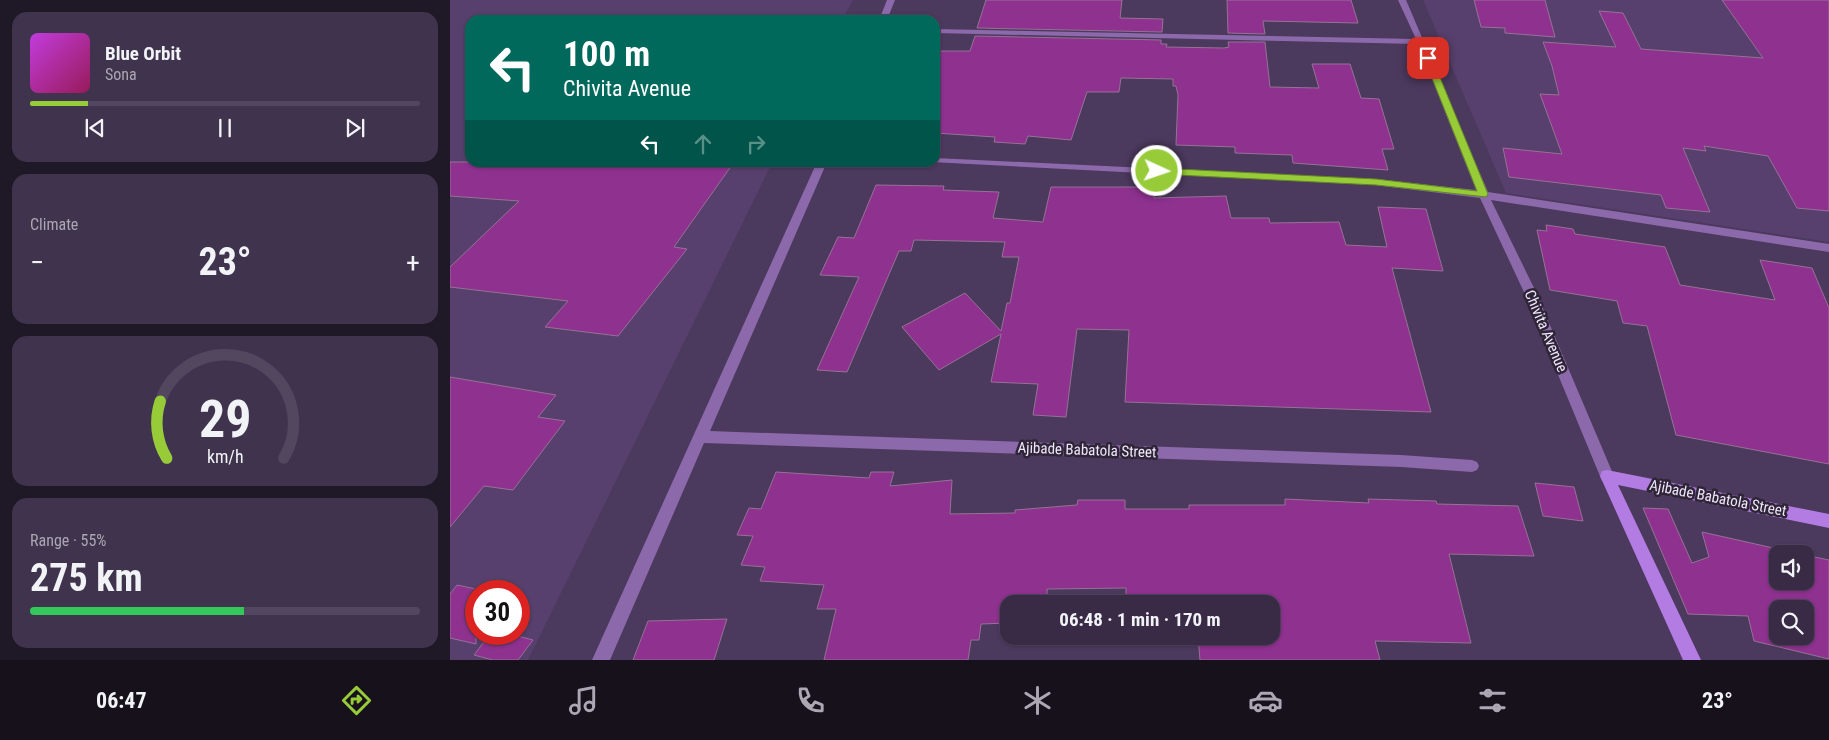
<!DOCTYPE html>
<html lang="en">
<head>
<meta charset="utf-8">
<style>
	body { margin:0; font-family:"Roboto Condensed",sans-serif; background:#40334d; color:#f1f3f6; height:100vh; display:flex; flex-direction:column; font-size:19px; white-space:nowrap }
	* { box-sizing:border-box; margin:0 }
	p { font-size:16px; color:#aba7b3 }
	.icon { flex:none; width:28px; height:28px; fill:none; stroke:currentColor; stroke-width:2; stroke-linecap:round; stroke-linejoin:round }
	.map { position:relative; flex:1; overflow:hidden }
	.details { display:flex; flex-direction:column; gap:12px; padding:12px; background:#1f1826; width:450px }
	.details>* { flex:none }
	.guide { position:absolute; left:15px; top:15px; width:475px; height:152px; border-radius:15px; box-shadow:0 1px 4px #0004,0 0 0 1px #53475f; background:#00695c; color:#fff; overflow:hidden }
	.buttons { position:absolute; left:1319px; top:545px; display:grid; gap:10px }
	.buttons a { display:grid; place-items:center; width:45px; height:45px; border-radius:10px; background:#392b46; box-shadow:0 1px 4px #0004,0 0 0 1px #53475f; font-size:25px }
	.speed { position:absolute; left:15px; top:580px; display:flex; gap:10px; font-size:25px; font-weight:700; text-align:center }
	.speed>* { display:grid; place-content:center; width:65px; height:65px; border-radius:50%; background:#392b46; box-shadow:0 1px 4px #0004,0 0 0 1px #53475f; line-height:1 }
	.speed .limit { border:8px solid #d22; background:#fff; color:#111 }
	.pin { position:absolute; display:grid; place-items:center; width:42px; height:42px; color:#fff; margin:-21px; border-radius:10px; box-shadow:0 2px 8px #0006 }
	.me { position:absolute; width:55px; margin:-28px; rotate:93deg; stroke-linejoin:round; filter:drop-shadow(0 0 4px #0008) }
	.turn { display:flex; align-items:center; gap:18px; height:105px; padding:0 15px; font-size:22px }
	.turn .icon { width:65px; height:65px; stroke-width:2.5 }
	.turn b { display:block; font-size:35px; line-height:42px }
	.lanes { display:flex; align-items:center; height:48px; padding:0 15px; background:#0003; justify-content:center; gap:25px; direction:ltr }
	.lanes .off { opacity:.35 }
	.big { font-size:38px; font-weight:700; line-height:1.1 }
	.details .widget { flex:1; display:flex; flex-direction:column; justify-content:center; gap:8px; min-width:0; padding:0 18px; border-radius:15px; background:#40334d }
	.details .dial { align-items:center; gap:0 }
	.dial svg { height:130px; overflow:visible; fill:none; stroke:#53475f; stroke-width:7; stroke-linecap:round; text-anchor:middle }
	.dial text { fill:#f1f3f6; stroke:none }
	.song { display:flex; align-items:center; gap:15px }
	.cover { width:60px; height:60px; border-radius:8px; background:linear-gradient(135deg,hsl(290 70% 55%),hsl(330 70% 35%)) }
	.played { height:5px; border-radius:2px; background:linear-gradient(90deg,#97cc38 15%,#53475f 15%) }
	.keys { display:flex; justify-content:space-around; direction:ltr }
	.heat { display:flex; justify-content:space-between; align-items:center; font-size:28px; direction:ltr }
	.charge { height:8px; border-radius:4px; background:linear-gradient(90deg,#34c759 55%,#53475f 0) }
	.trip { position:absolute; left:550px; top:595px; width:280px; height:50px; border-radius:15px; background:#392b46; box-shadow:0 1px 4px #0004,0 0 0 1px #53475f; font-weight:700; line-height:50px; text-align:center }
	.tab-bar { display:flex; height:80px; justify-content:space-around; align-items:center; background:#17111c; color:#aba7b3 }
	.tab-bar .icon { width:35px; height:35px }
	.tab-bar .on { color:#97cc38 }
	.tab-bar b { font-size:22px; color:#f1f3f6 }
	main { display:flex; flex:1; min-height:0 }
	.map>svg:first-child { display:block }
	.built { fill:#57406d; fill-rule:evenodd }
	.building { fill:#8e318f; stroke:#967295; fill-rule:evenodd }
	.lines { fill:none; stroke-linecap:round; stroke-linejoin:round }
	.street { fill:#8b69aa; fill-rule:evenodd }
	.secondary { fill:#b37ce2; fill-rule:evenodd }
	.route { fill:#97cc38; stroke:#628524 }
	.labels { text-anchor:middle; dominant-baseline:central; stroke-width:5; stroke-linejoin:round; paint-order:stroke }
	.street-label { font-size:15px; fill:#f0e5fd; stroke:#2e2536 }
</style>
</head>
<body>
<main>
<section class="details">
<div class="widget">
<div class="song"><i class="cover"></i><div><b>Blue Orbit</b><p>Sona</p></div></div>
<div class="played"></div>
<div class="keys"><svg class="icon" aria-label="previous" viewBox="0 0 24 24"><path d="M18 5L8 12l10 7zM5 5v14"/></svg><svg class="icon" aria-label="pause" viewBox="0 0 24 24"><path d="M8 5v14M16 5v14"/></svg><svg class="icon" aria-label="next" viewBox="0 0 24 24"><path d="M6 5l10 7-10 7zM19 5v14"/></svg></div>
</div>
<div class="widget"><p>Climate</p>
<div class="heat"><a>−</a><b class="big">23°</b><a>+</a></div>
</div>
<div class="widget dial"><svg viewBox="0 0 100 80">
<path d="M14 69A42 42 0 1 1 86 69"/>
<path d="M14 69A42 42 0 0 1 10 34" stroke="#97cc38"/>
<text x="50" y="56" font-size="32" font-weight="700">29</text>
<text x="50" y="72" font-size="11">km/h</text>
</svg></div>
<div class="widget"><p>Range · 55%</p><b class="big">275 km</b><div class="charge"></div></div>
</section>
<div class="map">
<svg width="1379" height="660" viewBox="0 0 1379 660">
	<rect width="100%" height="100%" fill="#4c395e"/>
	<path class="built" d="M0,0H403L392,20H20V162L322,163L78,660H0ZM26,591H69V634H26Z
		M973,0H1379V242L1056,193Z"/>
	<path class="building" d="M536,0H672L670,18L713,19L712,32L527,28Z
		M777,0H901L908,23L813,21L815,34L778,33Z
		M1024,0H1095L1105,37L1055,33V28L1031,27Z
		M1272,0H1379V211L1347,208L1318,156L1254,146L1256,151L1233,148L1260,212L1216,208L1211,195L1059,177L1053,148L1112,154L1090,94L1109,95L1102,66L1093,42L1166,47L1149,11L1173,13L1191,49L1313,58Z
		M525,36L711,40V44H717L716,47L774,48L779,47L778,42H815L820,87L869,88L862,64H900L911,98L929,99L944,149H932L938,170L843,163L842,155L785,153V147L726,145L728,95L726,86H723V79L671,78L669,92H637L621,140L578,136L575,144L544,142L545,137L485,133V51H520Z
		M0,162H284L224,247L237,249L168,336L95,327L118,301L0,287V267L69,201L0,196Z
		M426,185L494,186L493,190L549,192L543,218L593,222L601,187H705L704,198L776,196L781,218H819L820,223L889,222L896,245L937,247L928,207L976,209L993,271L942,268L981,412L675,402L679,330L627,329L616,417L583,415L588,384L541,382L551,334L489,370L452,327L515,293L551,331L557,303H560L569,257H552L555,242L464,240L461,251H449L397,372L367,370L409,277L370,275L388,237L404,238Z
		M1096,225L1123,229L1125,234L1215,247L1230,285L1325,300L1310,260L1362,268L1379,308V464L1226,435L1197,326L1173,323L1167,301L1100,290L1087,230L1097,231Z
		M0,377L106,395L88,417L115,421L63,490L34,486L0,527Z
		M326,472L419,478L421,472H444L440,486L502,480L500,514L565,513V510L627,505L628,500H675V509H739V505H835V499L919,503L918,499L986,501L987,504L1068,506L1084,556L999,554L1021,643L925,641L930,660H750L748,636H821V604H676V588L597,589V604H559V623L531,624L529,640H521L518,660H374L386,609H367L374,585L310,581L315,567L291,565L303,536L287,535L299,508L311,509Z
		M1085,483L1124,487L1133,521L1093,516Z
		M1193,508L1218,509L1242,563L1259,557L1252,532L1350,554H1328V581H1355V555L1379,560V659L1304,641L1298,616L1238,614ZM1328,609H1355V636H1328Z
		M7,585L26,589V644L0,638V594Z
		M277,619L264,660H183L198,621Z
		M40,634H60L83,640L68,660H43L24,655Z"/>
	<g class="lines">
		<path class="street" d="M437,0H445L437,20H429Z
			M948,0H956L1038,192L1379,244V252L1041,200L1085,290L1164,476L1162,481L1157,482L1152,481L1073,290L1030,198L925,185L481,162H485V158L925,179L1026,190L968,44L485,33V29L966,39Z
			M367,162H377L260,431L951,455L1022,460L1027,462L1029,466L1027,470L1022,472L951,467L254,443L160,660H142Z"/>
		<path class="secondary" d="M1157,470L1379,514V528L1168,485L1251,660H1233L1150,476L1152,471Z"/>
	</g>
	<path class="route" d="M975,57L982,58L1038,194L1036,197L926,185L707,174L702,171L707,168L926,179L1027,191L974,58Z"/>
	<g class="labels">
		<g class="street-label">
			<text transform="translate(1096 331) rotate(67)">Chivita Avenue</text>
			<text transform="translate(637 450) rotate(2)">Ajibade Babatola Street</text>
			<text transform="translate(1268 498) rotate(11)">Ajibade Babatola Street</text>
		</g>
	</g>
</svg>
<div class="buttons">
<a><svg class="icon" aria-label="sound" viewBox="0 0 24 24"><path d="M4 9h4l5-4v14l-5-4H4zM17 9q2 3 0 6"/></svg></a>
<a><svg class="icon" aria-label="search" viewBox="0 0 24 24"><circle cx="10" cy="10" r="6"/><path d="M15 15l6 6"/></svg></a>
</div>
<div class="speed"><div class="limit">30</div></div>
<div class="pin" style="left:978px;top:58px;background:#d93025"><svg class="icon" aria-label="arrive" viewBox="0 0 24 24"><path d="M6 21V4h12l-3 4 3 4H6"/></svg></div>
<svg class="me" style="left:707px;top:171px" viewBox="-20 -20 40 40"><circle r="17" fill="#97cc38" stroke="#fff" stroke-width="3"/><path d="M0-11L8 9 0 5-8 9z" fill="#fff"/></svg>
<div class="trip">06:48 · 1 min · 170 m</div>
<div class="guide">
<div class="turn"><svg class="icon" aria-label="left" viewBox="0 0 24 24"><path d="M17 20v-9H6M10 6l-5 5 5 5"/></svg><div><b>100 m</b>Chivita Avenue</div></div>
<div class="lanes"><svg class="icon" aria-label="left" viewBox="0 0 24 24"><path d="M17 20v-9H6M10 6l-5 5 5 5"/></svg><svg class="icon off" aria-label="ahead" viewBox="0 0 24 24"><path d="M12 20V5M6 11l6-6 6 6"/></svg><svg class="icon off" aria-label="right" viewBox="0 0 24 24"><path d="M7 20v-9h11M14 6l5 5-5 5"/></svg></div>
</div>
</div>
</main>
<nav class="tab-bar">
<b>06:47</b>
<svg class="icon on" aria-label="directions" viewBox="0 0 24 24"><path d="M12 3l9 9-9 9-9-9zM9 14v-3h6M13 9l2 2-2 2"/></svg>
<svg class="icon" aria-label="music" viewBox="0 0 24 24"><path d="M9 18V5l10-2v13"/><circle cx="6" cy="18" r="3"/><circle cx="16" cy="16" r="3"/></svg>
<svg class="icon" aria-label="phone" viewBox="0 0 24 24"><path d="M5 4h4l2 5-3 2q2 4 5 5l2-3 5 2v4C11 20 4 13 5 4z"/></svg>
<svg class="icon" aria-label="climate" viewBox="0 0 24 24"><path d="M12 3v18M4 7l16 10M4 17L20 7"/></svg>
<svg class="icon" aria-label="car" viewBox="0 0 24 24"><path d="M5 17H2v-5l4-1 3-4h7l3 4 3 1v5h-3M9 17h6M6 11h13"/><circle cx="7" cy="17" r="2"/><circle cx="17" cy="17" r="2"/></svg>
<svg class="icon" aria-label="filters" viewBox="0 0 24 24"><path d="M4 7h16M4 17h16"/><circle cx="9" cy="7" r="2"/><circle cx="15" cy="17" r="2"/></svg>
<b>23°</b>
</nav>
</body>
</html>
